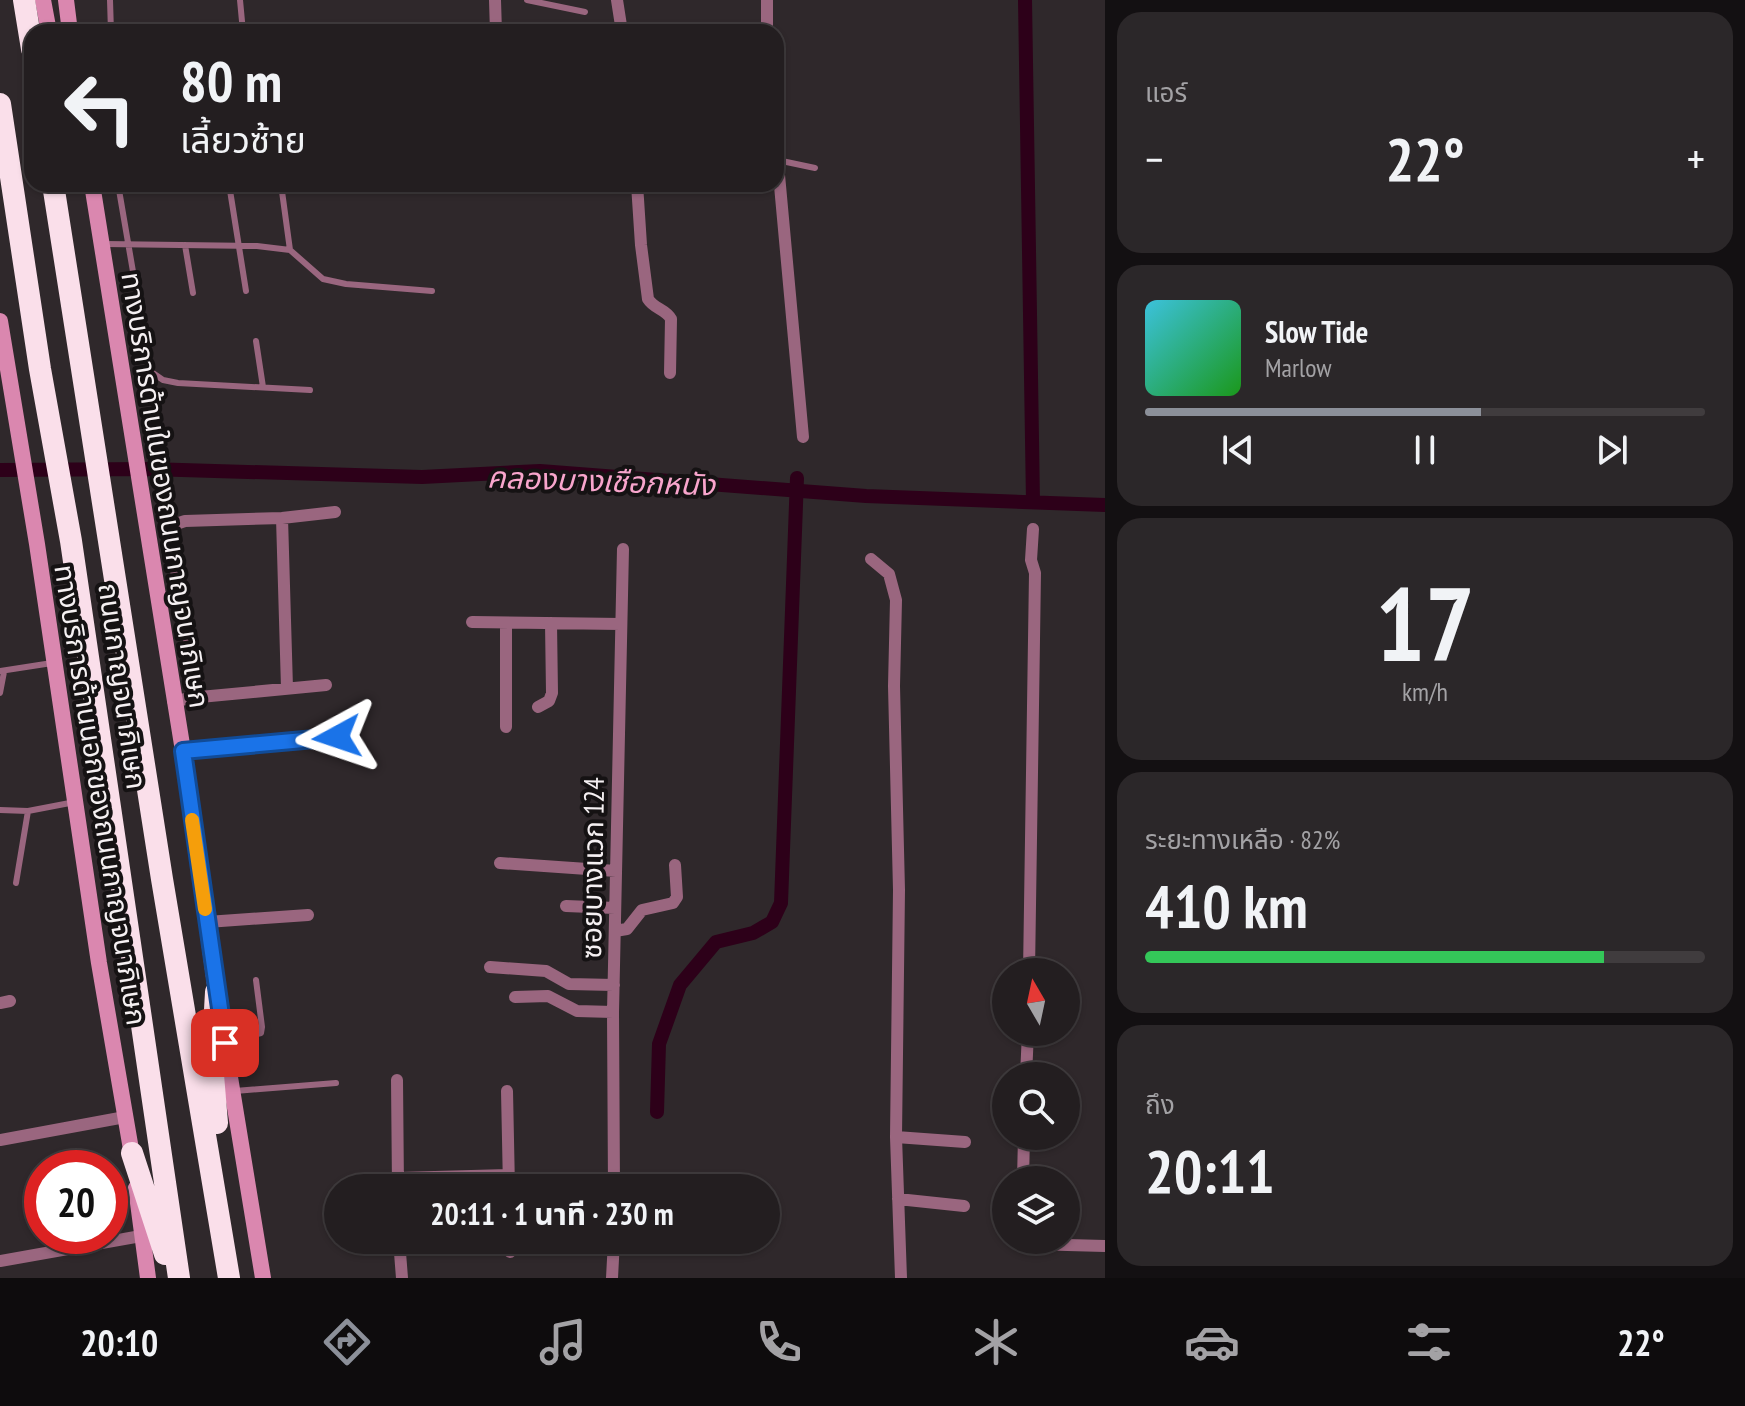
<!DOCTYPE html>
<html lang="th">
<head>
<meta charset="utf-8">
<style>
	body { margin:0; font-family:"PT Sans Narrow","Noto Sans Thai",sans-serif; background:#2b2729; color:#f1f3f6; height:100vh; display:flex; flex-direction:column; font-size:30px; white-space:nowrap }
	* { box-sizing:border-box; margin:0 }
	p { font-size:26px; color:#a3a2a5 }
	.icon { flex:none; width:44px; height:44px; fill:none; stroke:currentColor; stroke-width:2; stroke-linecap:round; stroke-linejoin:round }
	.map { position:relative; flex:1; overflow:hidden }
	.sheet { display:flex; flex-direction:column; gap:12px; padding:12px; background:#131012; width:640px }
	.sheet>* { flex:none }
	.banner { position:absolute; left:24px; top:24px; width:760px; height:168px; border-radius:24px; box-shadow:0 2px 6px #0004,0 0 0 2px #403c3e; background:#231e20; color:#f1f3f6; overflow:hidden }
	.needle { width:52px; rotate:351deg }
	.fabs { position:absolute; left:992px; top:958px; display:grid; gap:16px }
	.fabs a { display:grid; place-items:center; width:88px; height:88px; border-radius:50%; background:#231e20; box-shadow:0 2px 6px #0004,0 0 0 2px #403c3e; font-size:40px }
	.speed { position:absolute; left:24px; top:1150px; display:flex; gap:16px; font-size:40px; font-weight:700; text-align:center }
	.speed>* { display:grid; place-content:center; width:104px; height:104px; border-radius:50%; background:#231e20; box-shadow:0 2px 6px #0004,0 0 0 2px #403c3e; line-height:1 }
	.speed .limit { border:12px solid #d22; background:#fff; color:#111 }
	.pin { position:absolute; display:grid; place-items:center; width:68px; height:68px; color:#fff; margin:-34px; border-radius:16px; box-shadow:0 4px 12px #0006 }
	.me { position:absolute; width:88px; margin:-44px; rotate:265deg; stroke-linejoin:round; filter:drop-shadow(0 0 6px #0008) }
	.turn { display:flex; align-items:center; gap:28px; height:168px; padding:0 24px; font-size:36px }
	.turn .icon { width:104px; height:104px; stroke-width:2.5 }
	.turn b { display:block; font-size:56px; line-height:68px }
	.big { font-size:60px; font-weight:700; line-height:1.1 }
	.sheet .card { flex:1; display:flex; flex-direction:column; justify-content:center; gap:12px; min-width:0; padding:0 28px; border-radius:24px; background:#2b2729 }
	.sheet .dial { align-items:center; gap:0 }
	.dial b { font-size:104px; line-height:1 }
	.song { display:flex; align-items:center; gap:24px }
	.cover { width:96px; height:96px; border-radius:12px; background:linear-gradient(135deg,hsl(190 70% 55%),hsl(120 70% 35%)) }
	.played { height:8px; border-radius:4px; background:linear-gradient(90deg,#8c9099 60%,#403c3e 60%) }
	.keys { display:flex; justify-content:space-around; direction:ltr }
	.heat { display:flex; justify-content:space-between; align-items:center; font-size:44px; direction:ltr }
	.charge { height:12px; border-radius:6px; background:linear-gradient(90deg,#34c759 82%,#403c3e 0) }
	.trip { position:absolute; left:324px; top:1174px; width:456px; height:80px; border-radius:40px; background:#231e20; box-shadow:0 2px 6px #0004,0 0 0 2px #403c3e; font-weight:700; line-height:80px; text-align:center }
	.dock { display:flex; height:128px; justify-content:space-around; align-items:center; background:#0e0c0d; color:#a3a2a5 }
	.dock .icon { width:56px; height:56px }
	.dock .current { color:#8c9099 }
	.dock b { font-size:36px; color:#f1f3f6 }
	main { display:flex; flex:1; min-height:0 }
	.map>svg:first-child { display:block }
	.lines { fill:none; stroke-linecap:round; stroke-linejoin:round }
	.canal { stroke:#2d0019; stroke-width:14 }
	.lane { stroke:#9a667f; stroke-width:6 }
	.street { stroke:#9a667f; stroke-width:12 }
	.secondary { stroke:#da87af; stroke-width:16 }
	.highway { stroke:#fadfea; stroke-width:22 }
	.route-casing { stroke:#114b97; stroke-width:20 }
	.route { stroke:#1a73e8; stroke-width:14 }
	.slow { stroke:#f59e0b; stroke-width:14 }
	.labels { text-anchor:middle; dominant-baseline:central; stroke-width:8; stroke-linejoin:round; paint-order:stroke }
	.street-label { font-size:28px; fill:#f5f0f2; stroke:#151213 }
	.water-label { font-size:30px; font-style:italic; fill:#f8a5cc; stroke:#151213 }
</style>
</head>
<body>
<main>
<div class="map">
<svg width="1105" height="1278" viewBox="0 0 1105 1278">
	<rect width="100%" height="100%" fill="#2f282b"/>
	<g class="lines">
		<path class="canal" d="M1025,0L1033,502
			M0,470L149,469L422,477L540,471L866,496L1105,505
			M657,1112L659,1044L680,985L716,942L753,933L772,922L781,903L797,478"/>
		<path class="lane" d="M110,0L111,32
			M240,0L243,32
			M527,0L585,12
			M777,160L815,168
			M118,184L150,371L163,380L178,383L310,390
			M229,184L246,291
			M281,184L290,250
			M372,184V187
			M105,244L257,246L290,250L323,279L346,284L432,291
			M185,245L193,293
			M256,341L263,387
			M0,671L52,663
			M0,693L4,672
			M185,751L337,737
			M0,810L28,811L75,802
			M16,883L28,811
			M225,1043L261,1033L262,1027L256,980
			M235,1091L336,1083"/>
		<path class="street" d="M495,0L496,32
			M617,0L622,32
			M767,0V32
			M776,142L803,437
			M637,184L641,245L648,299C654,309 666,309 671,319L670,373
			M282,518L287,688
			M871,559L889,574L896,600L894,686L899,890L896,1137L901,1278
			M472,622L621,624
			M506,624V727
			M200,697L326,685
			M173,701L200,697L169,534L173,525L185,521L282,518L335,512
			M538,707L549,701L552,693L551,623
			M500,863L616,871
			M566,906L615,908
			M207,922L308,915
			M615,931L627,929L642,910L673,903L677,897L675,865
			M490,967L546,971L569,984L614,985
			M1029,972L1035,573L1031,560L1033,529
			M515,997L548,996L577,1011L613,1012
			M0,1003L10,1001
			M1026,1076L1028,1032
			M397,1080L398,1188
			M507,1091L509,1188
			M896,1137L965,1142
			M0,1140L125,1117
			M398,1178L508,1175
			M1023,1180L1024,1136
			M614,1188L613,1012L623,549
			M898,1199L964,1206
			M399,1240L402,1278
			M509,1240L510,1252
			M1027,1240L1030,1244L1105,1246
			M0,1261L141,1236
			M612,1278L614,1240"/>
		<path class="secondary" d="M43,0L49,32
			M66,0L70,32
			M92,184L183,751L216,992L263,1278
			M0,321L37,544L99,963L133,1161
			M136,1188L148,1278"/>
		<path class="highway" d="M24,0L32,49
			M0,104L40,369L71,541L179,1278
			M53,184L162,879L229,1278
			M216,992L212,1063L217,1123
			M132,1153L165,1254"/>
	</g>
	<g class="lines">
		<g class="route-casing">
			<path id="route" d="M225,1043L183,751L337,737"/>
		</g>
		<use href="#route" class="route"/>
		<path class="slow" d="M192,820L205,909"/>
	</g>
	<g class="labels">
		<g class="street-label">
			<text transform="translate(166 490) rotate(81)">ทางบริการด้านในของถนนกาญจนาภิเษก</text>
			<text transform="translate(123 686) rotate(82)">ถนนกาญจนาภิเษก</text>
			<text transform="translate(101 795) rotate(81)">ทางบริการด้านนอกของถนนกาญจนาภิเษก</text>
			<text transform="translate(592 868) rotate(-89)">ซอยบางแวก 124</text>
		</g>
		<g class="water-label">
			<text transform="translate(601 480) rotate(2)">คลองบางเชือกหนัง</text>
		</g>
	</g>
</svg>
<div class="fabs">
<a><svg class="needle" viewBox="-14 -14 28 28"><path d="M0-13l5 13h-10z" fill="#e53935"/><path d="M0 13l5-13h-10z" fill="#a3a2a5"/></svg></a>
<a><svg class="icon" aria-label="search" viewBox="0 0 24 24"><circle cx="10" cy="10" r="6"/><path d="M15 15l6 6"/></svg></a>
<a><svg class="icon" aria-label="layers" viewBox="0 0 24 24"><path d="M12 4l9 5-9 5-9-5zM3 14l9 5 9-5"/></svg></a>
</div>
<div class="speed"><div class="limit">20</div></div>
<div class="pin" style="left:225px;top:1043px;background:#d93025"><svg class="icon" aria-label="arrive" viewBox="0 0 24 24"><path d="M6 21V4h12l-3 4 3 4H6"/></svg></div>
<svg class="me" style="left:337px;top:737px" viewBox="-20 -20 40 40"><path d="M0-17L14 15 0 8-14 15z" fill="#1a73e8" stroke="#fff" stroke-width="4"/></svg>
<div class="trip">20:11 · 1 นาที · 230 m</div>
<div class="banner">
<div class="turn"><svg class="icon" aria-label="left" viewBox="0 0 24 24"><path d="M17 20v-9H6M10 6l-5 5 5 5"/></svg><div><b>80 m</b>เลี้ยวซ้าย</div></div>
</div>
</div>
<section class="sheet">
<div class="card"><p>แอร์</p>
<div class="heat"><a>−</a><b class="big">22°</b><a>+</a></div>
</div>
<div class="card">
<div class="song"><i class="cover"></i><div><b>Slow Tide</b><p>Marlow</p></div></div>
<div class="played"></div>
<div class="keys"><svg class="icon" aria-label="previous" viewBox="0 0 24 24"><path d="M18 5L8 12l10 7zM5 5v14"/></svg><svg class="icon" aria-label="pause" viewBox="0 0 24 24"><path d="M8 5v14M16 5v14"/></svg><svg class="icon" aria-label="next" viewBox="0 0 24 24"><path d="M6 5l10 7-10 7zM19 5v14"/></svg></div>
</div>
<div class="card dial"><b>17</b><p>km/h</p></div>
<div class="card"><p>ระยะทางเหลือ · 82%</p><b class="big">410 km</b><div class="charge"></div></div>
<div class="card"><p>ถึง</p><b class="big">20:11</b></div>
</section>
</main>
<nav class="dock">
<b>20:10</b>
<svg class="icon current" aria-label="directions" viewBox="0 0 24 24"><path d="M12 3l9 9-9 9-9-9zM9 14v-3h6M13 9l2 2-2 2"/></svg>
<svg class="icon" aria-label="music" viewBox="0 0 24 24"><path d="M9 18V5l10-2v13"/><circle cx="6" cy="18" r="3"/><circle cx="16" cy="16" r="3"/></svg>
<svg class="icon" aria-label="phone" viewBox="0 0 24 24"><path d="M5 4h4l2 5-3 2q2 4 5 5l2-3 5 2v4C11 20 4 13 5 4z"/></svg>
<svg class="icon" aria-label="climate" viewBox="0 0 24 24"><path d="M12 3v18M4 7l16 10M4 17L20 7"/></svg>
<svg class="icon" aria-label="car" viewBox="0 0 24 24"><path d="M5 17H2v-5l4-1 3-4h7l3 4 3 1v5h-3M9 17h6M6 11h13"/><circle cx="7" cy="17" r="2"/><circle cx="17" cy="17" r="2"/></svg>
<svg class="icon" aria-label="filters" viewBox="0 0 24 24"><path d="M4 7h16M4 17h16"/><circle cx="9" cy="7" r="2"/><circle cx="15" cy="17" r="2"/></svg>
<b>22°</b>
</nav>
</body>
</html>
